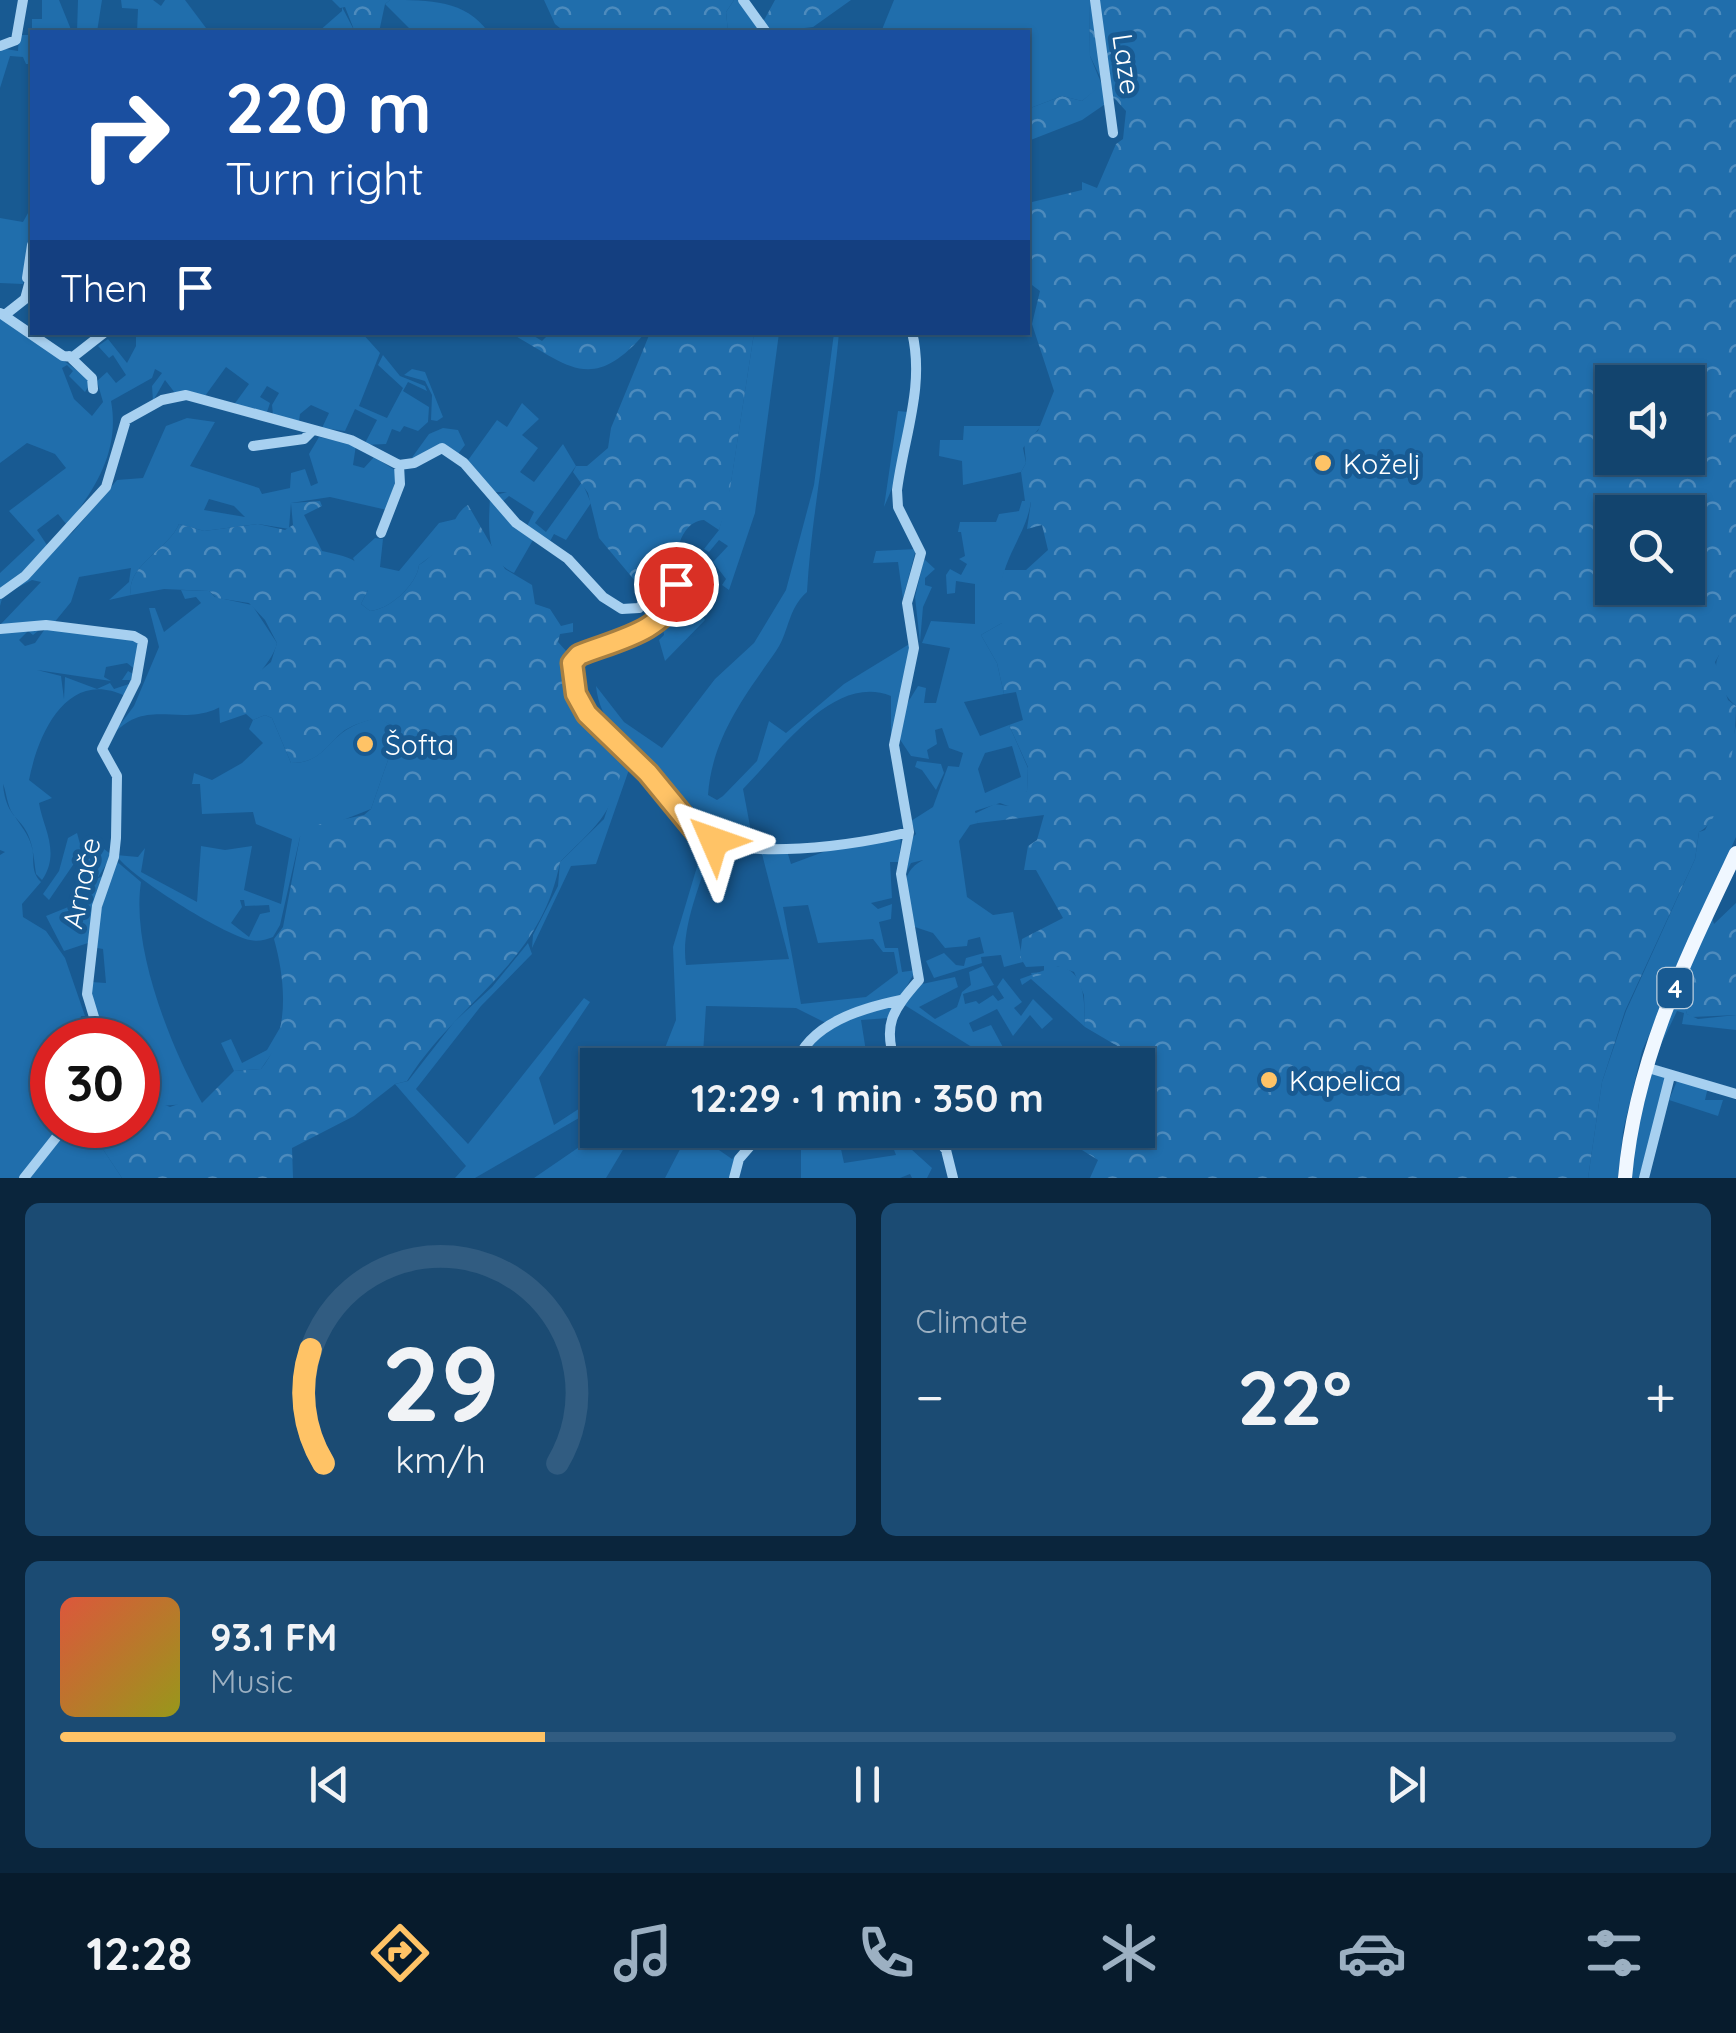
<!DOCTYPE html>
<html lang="en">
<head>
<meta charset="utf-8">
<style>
	body { margin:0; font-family:Quicksand,sans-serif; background:#1b4b73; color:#f1f3f6; height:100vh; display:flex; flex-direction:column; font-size:38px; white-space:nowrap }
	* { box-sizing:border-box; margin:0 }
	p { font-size:32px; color:#9cb0c2 }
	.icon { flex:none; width:55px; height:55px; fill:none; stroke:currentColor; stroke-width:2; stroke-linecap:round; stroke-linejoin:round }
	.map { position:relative; height:1178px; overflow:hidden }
	.details { display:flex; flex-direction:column; gap:25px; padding:25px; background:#0a253c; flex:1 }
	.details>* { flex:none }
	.top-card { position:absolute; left:30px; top:30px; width:1000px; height:305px; border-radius:0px; box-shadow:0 2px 8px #0004,0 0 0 2px #315c81; background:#1a4fa0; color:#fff; overflow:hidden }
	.controls { position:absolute; left:1595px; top:365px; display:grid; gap:20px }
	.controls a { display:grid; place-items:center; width:110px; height:110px; border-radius:0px; background:#12446e; box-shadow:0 2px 8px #0004,0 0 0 2px #315c81; font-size:50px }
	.speed { position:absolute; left:30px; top:1018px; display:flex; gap:20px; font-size:50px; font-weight:700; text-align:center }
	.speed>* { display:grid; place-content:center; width:130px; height:130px; border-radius:50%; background:#12446e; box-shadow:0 2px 8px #0004,0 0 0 2px #315c81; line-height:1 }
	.speed .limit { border:15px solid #d22; background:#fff; color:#111 }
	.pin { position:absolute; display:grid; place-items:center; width:85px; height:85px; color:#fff; margin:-42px; border:5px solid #fff; border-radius:50%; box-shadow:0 2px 10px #0007 }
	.me { position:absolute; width:110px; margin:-55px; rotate:313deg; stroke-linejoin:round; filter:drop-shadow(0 0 8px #0008) }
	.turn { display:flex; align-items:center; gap:35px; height:210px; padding:0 30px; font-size:45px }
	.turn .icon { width:130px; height:130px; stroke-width:2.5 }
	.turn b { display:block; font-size:70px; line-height:85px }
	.then { display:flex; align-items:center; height:95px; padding:0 30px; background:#0003; gap:20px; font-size:38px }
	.big { font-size:75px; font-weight:700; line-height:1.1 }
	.details .card { flex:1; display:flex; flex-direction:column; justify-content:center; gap:15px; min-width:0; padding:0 35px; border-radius:15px; background:#1b4b73 }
	.details .dial { align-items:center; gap:0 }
	.dial svg { height:260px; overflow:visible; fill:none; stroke:#315c81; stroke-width:7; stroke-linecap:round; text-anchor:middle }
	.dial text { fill:#f1f3f6; stroke:none }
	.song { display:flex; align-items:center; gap:30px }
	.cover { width:120px; height:120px; border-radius:15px; background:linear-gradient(135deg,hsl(10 70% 55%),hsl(60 70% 35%)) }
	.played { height:10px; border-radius:5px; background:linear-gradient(90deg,#ffc366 30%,#315c81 30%) }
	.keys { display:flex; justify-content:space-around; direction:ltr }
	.heat { display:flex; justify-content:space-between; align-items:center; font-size:55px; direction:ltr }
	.details .tiles { flex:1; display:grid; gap:25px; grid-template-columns:1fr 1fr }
	.card:last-child { grid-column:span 2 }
	.trip { position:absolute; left:580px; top:1048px; width:575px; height:100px; border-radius:0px; background:#12446e; box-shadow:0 2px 8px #0004,0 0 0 2px #315c81; font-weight:700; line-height:100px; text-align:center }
	.tab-bar { display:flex; height:160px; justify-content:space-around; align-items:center; background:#071b2c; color:#9cb0c2 }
	.tab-bar .icon { width:70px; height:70px }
	.tab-bar .current { color:#ffc366 }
	.tab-bar b { font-size:45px; color:#f1f3f6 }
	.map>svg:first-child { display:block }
	.grass { fill:#206eac; fill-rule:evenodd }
	.forest { fill:url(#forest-crowns); fill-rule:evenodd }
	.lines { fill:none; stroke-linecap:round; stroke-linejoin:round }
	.minor { stroke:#a7d0f0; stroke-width:10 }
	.major { stroke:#f0f7ff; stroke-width:14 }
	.route-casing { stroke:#a67f42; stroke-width:25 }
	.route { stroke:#ffc366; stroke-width:18 }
	.poi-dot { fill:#ffc366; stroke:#185a92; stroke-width:4 }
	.labels { text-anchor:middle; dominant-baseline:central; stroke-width:10; stroke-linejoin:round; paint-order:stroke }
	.shield { fill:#185a92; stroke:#bacede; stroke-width:2.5 }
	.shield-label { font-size:25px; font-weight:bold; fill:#fff }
	.street-label { font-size:28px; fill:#fff; stroke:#185a92 }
	.poi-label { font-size:28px; fill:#fff; stroke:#185a92; text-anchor:start }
</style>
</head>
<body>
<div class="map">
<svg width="1736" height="1178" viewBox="0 0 1736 1178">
	<defs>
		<pattern id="forest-crowns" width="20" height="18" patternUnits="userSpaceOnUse" patternTransform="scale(2.5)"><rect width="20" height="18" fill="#206eac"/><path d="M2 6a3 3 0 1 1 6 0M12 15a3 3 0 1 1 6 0" fill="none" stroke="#4d8bbd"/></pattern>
	</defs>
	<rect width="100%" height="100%" fill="#185a92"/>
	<path class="grass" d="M42,0H59L72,32H32V64H26L23,57L10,56L0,88V48L18,51L19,35H32V19H42Z
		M78,0H102L97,32H77Z
		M121,0H153L161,6L165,0H185L209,32H137L138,9L122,8Z
		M390,0C429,0 466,0 488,32H413L385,4Z
		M734,0H740L762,29L759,32H728L726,12Z
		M894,0H1089L1090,56L1102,85L1082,101L1062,96L1028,109V32H881Z
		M342,7L355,32H318L342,11Z
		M32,206V240L23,284L0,283V218L23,222Z
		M0,315L92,381L85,392L69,376L73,371L67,365L62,368L74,399L92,416L103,402L97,381L107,372L116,383L126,375L113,355L109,358L98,346L108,339L127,363L136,346V333H362L380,353L359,406L387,418L403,388L378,365L383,355L400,376L425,386L427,391L408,382L403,391L429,407L428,422L418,431L404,426L400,432L392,429L386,444L364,445L377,420L355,409L345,431L322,428L329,413L311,405L300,414L299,421L273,415L272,405L279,393L267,386L260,397L270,403L267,412L233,406L249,384L226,367L205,396L175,393L165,380L153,401L152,386L162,373L155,369L152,378L111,401C120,450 96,488 67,525L58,514L37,530L49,548L0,592V573L35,540L9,511L66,468L55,454L27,443L0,463Z
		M754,333H779L755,513L729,590L722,585L726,579L713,562L728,546L719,540L709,552L704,549L719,530L730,488Z
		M834,333H839C831,420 812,505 807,592C787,609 789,635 774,654C743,698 712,739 708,795L717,800L723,796L757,761L769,721L786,733L844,684L911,643L891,748V696C833,673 780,752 743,789L754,847H749L739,829L731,834V845C698,830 689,805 665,779C638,750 600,730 596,686L624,722L662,748L715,679L754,643L786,590L814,485Z
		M412,369L425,372L443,417L437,421L431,420L432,395L425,381L404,375Z
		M522,403L539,419L522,435L538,448L520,472L534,482L563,444L576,466L535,523L546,532L582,482L591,503L566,540L554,534L549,543L527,526L534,512L509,496L500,504L496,495L507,492H494L466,463L497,420L507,427Z
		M898,411L908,412L896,479L884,507Z
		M187,418L215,422L190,466L259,488L262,494L290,488L291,473L305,469L311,486L318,483L309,454L319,437L356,445L353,465L364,468L374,457L398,472L387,510L330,497L291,503L289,529L258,524L204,531L179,524C169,549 126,565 131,595L109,600L129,582L131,568L79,577L71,602L53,624L0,625L41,582L32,580L3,595L0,606V597L73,532L117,480L143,478L166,426ZM209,499L234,506L245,517L204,510Z
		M964,426H1041L1023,448L1026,463L1021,472L963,485L962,461L939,456L940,440H963Z
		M443,428L458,430L465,445L457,455L450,449L408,463L429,434Z
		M490,496L533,540L514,573C484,560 489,524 490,496Z
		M1022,501H1031C1027,530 1010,548 1003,576C998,593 1006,606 1002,623L981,635L997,663L1004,694L964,702L980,736L1009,725L1028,768L1027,791L1008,806L1000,803L975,811L978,823L970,825L959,841L967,897L993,915L1013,912L1023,962L1004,967L1001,955L981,957L982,963L934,978L926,961L944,953L956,965L964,966L966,958L984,953L980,937L968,940L967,946L945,948L933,933L915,927C908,901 894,875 923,860L911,863L904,877L909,841L916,834L911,821L933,807L948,766L959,767L963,753L949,748L942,728L935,730L937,744L927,750L929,759L911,756L899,738L905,707L918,686L926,688L924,703H936L950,648L922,643L931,621L975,624V584L956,581L955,593L947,594L946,575L950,569L961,575L967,564L959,559L965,556L961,532H958L960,522H996L999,514L1019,511ZM1012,746L1021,777L985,793L978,769L985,753Z
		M456,519L442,548L419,565C417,585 389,610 370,611L361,604L368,590L353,558L375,538L383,539L380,567L399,571L439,523Z
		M916,549L903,599L898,562L873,563L876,551Z
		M924,559L935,569L925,578V585L932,587L923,607L920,642L915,597Z
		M181,590L209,591L215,597L252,605L277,643C273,665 232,703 214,710C174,725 144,697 110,738L134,706L159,647L149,608H155L164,632L201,603L196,597L185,599Z
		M685,603L694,604L705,620L665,661L659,640L664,635L662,619L669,625Z
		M47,626L137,641L141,649L136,670L127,663L106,667L104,677L111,681L37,670L61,676L64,699L65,677L97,689L110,683L114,689L129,684L130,680H122L128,671L135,675L125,696C67,668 38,734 29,780L52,798L39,803C43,828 61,852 42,880L36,874C32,840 32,841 13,814C7,806 6,790 3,784C6,821 24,816 31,843C36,858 29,870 41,882L22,904L23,917L46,931L65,958L85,1016H81L77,1040H52V1125H63L21,1178H0V855L5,852L0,850V630L38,631L33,635L28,631L19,640L25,646L35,643Z
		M1719,655H1736V706C1723,696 1710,670 1719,655Z
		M265,715L272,718L291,763C321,763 324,745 346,730C355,724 366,721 377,717L393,726L395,740L371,809L300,837L280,925L273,937C265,940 258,942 250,940C224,935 129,876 116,855L138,857L145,848L141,872L197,902L201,846L225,850L252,846L244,890L281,904L292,839L256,824L253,812L202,814L200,784H192L194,773L212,780L242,763L263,743L249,729L253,720ZM240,900H244L245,906L269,905L270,912L260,914L249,937L231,923L242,907Z
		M1736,725V837L1642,1051L1623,1131L1618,1178H1588L1602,1082L1626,1011L1695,859L1699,832L1705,830L1719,803Z
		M625,756L632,761L596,864L571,866L532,948L533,935L558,886L560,862L604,819Z
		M917,761L941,764L944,773L936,790L922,770L915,767Z
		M77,833L82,851L104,849L112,855L97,879L104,875L88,943L64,951L46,916L78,903L85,865L75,862L49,900L43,894L59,871L68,838Z
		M901,837L899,862H890L892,898L871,903L878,909L892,904L891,919L879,922L885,948H898L902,972L916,970L900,998L828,1024L796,1008L706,1006L703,1054L795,1059L792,1065H741L663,1053L676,1020L673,947L705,840L713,842C703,880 680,926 686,965L789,959L761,850L787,851L791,864L826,851ZM808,905L818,943L873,939L883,952H894L898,973L866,997L801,1004L783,907Z
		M115,860L141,882C131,948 170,1045 202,1103L159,1106L148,1057L138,1059V1040H106L94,1015L91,982L106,983L103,949L91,947Z
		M528,943L532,954L481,1006L416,1089L468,1144L584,998L590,1002L539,1078L554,1125L597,1097V1116L591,1111L475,1178H455L466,1166L395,1084L408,1081L454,1022L492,987Z
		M983,966L994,985L963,994L965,1004L976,1001L979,1004L993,995L998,1001L1004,998L997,987L1003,978L1022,1002L1014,1008L1021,1016L1033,999L1053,1019L1042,1029L1030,1015L1013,1036L997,1009L969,1023L973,1032L991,1025L1012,1064H999L903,1004L922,984L955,977L958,987L919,1007L935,1019L957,1007L962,992L971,985L969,972Z
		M1056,966C1087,969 1084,1003 1085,1027L1031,979L1022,985L1020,979Z
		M1679,986L1687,1014L1698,1019L1736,1015V1030L1682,1024L1684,1013L1677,1011L1658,1051Z
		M894,1006L889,1018L861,1020L868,1064L877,1065H796C820,1025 851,1017 894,1006Z
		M281,1026L279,1043L261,1069L234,1071L221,1043L231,1039L242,1063L267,1050Z
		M1055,1046L1080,1065H1030Z
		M1653,1073L1666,1078L1639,1178H1629L1644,1080Z
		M1677,1081L1708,1087L1705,1100H1723L1718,1116L1669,1100Z
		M69,1125H87L122,1178H25Z
		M604,1130H635L606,1178H534Z
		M690,1130L732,1159L739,1152L733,1178H665Z
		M801,1130H890L932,1168L927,1178H912L910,1174L900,1178H801ZM887,1132L896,1155L844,1163L839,1140Z"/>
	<path class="forest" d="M332,0H390L385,4L379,32H355L345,7L340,8Z
		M544,0H734L726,12L728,32H565L555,24Z
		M775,0H851L813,27L769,32L763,22Z
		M1089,0H1736V655H1719L1715,662L1728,700L1736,706C1736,735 1728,818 1699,832L1695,859L1625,1011L1602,1082L1588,1178H1090L1098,1160L1082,1150L1075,1134L1084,1130H1138V1065H1100L1119,1047L1085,1027L1084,995L1074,972L1057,966L1053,972L1033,977L1031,973L1044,972V966L1026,967L1020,957L1022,939L1063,918L1036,870H1024L1028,846L1037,840L1044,815L978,823L974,814L995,804L1008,806L1014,795L1027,791L1028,767L1009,725L1023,720L1016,692L1004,694L997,663L981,635L1002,623L999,590L1004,570H1026L1048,550L1042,525L1027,529L1031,502L1025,501L1021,472L1026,463L1024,441L1038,431L1054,391L1032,324L1040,291L1028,282V203L1082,190V182L1097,188L1116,144L1123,139L1126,111L1114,98L1082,120L1028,141V109L1062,96L1082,101L1103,83L1090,56ZM1612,382H1688V458H1612ZM1612,512H1688V588H1612Z
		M510,333H529L542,341L550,333H645C591,396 567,364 510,333Z
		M650,333H754L728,502L719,530L704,520C688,521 681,536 677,551L658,562L641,588L599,538L588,493L573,472L576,466H587L608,448L611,428Z
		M320,501L322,506L304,515L322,551C347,557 363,558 371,584L361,604L370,611C389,610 417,585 419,565C450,546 451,514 468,505L505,569L532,585L535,604L550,609L561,626L573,623V632L560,634L558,642L575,661L583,709L625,756C611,817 602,820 560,862C541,964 458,1000 407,1081L395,1084L354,1116L292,1148L293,1178H122L87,1125H138V1059L148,1057L155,1101L170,1107L187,1101L202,1103L234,1071L261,1069C290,1034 286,982 274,939L283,927L300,837L307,827L364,815L371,809L395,740L393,726L377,718C366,721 355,724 345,730C324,746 321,763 291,763L272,718L265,715L253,720L246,714L220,723L219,705L271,662L277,643L265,620L249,603L217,598L209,591L164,589L131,595C126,565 169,549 179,524L204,531L258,524L285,530L293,525L291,503Z
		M1736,903V1015L1692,1017L1687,1014L1679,986L1712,918L1714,924Z"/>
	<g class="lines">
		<path class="minor" d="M743,0L766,32
			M1095,0L1113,133
			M0,46L16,40L23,0
			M27,278L32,245
			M0,313L63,356L73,357L105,332
			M6,314L25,299L32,273
			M69,356L92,378L93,389
			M253,446L304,439L312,431
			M381,533L400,484L399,465
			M0,594L25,576L106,487L126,420L162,400L186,395L351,440L399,465L414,463L442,448L464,463L516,523L568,559L603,597L622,609L639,608L663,582L678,586C683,625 606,644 579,655L572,663C580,724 607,733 648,773C666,790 678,817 697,832C736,864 862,844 909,832
			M0,629L46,625L134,636L143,641L136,681L102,749L117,776L116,838L114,857L97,906L87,994L101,1040
			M795,1065C810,1023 862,1008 901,1000
			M896,1065C882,1025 892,1011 919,980L901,874L909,832L894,745L914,648L907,603L921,553L898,507L897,490C904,436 925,386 912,332
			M1645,1067L1736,1094
			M930,1130L946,1150L953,1178
			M24,1178L66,1125
			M734,1178L739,1159L764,1130
			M1644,1178L1670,1076"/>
		<path class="major" d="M1625,1178C1635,1061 1686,958 1736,853"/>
	</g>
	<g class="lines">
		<g class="route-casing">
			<path id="route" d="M676,584L680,592C662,633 616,640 579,655L572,663L576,694L587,714L648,773L698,834L714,841"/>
		</g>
		<use href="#route" class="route"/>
	</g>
	<g class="poi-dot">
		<circle cx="1323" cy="463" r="10"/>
		<circle cx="365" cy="744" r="10"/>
		<circle cx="1269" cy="1080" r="10"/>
	</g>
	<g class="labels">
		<rect class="shield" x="1657.5" y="968" width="35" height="40" rx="8"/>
		<g class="shield-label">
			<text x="1675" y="988">4</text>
		</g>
		<g class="street-label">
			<text transform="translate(1127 64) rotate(82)">Laze</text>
			<text transform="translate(81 883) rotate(-78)">Arnače</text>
		</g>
		<g class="poi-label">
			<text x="1343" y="463">Koželj</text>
			<text x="385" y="744">Šofta</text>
			<text x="1289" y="1080">Kapelica</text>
		</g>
	</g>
</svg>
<div class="controls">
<a><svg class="icon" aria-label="sound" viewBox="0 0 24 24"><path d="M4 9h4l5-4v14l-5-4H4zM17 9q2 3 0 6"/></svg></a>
<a><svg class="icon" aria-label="search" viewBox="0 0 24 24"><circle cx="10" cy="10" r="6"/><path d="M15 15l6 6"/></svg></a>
</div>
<div class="speed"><div class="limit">30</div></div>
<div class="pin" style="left:676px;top:584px;background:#d93025"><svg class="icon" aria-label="arrive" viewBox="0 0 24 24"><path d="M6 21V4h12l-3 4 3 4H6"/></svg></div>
<svg class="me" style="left:714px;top:841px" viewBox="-20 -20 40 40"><path d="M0-17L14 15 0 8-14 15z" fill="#ffc366" stroke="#fff" stroke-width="4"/></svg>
<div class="trip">12:29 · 1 min · 350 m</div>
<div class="top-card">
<div class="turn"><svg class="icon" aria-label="right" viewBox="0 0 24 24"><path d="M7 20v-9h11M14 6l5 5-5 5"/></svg><div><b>220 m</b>Turn right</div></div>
<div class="then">Then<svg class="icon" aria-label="arrive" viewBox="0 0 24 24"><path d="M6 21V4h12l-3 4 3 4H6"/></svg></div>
</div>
</div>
<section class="details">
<div class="tiles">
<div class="card dial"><svg viewBox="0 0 100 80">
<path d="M14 69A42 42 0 1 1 86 69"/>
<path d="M14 69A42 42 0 0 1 10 34" stroke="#ffc366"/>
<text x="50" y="56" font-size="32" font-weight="700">29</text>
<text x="50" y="72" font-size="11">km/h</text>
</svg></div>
<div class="card"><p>Climate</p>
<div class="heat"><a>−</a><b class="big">22°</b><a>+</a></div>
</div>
<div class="card">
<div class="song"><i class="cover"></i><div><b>93.1 FM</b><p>Music</p></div></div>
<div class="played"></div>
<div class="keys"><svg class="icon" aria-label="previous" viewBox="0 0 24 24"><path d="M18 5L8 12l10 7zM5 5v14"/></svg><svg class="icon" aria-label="pause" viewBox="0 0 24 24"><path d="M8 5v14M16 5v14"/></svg><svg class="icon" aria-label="next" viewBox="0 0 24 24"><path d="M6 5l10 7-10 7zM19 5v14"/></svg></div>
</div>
</div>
</section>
<nav class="tab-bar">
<b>12:28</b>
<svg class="icon current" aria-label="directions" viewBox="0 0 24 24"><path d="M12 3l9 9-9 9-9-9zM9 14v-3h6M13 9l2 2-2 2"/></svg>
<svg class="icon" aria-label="music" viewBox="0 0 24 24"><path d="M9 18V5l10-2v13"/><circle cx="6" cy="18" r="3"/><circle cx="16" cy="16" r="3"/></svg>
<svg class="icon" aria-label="phone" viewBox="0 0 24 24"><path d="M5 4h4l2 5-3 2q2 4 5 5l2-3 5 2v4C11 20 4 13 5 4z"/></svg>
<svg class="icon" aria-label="climate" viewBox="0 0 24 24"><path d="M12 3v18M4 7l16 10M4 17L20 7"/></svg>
<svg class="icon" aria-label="car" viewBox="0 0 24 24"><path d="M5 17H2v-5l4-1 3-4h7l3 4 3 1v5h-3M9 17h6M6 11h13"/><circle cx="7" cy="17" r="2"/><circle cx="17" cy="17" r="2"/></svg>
<svg class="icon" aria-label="filters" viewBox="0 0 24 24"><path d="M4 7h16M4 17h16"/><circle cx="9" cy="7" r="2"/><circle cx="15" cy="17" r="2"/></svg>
</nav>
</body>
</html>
